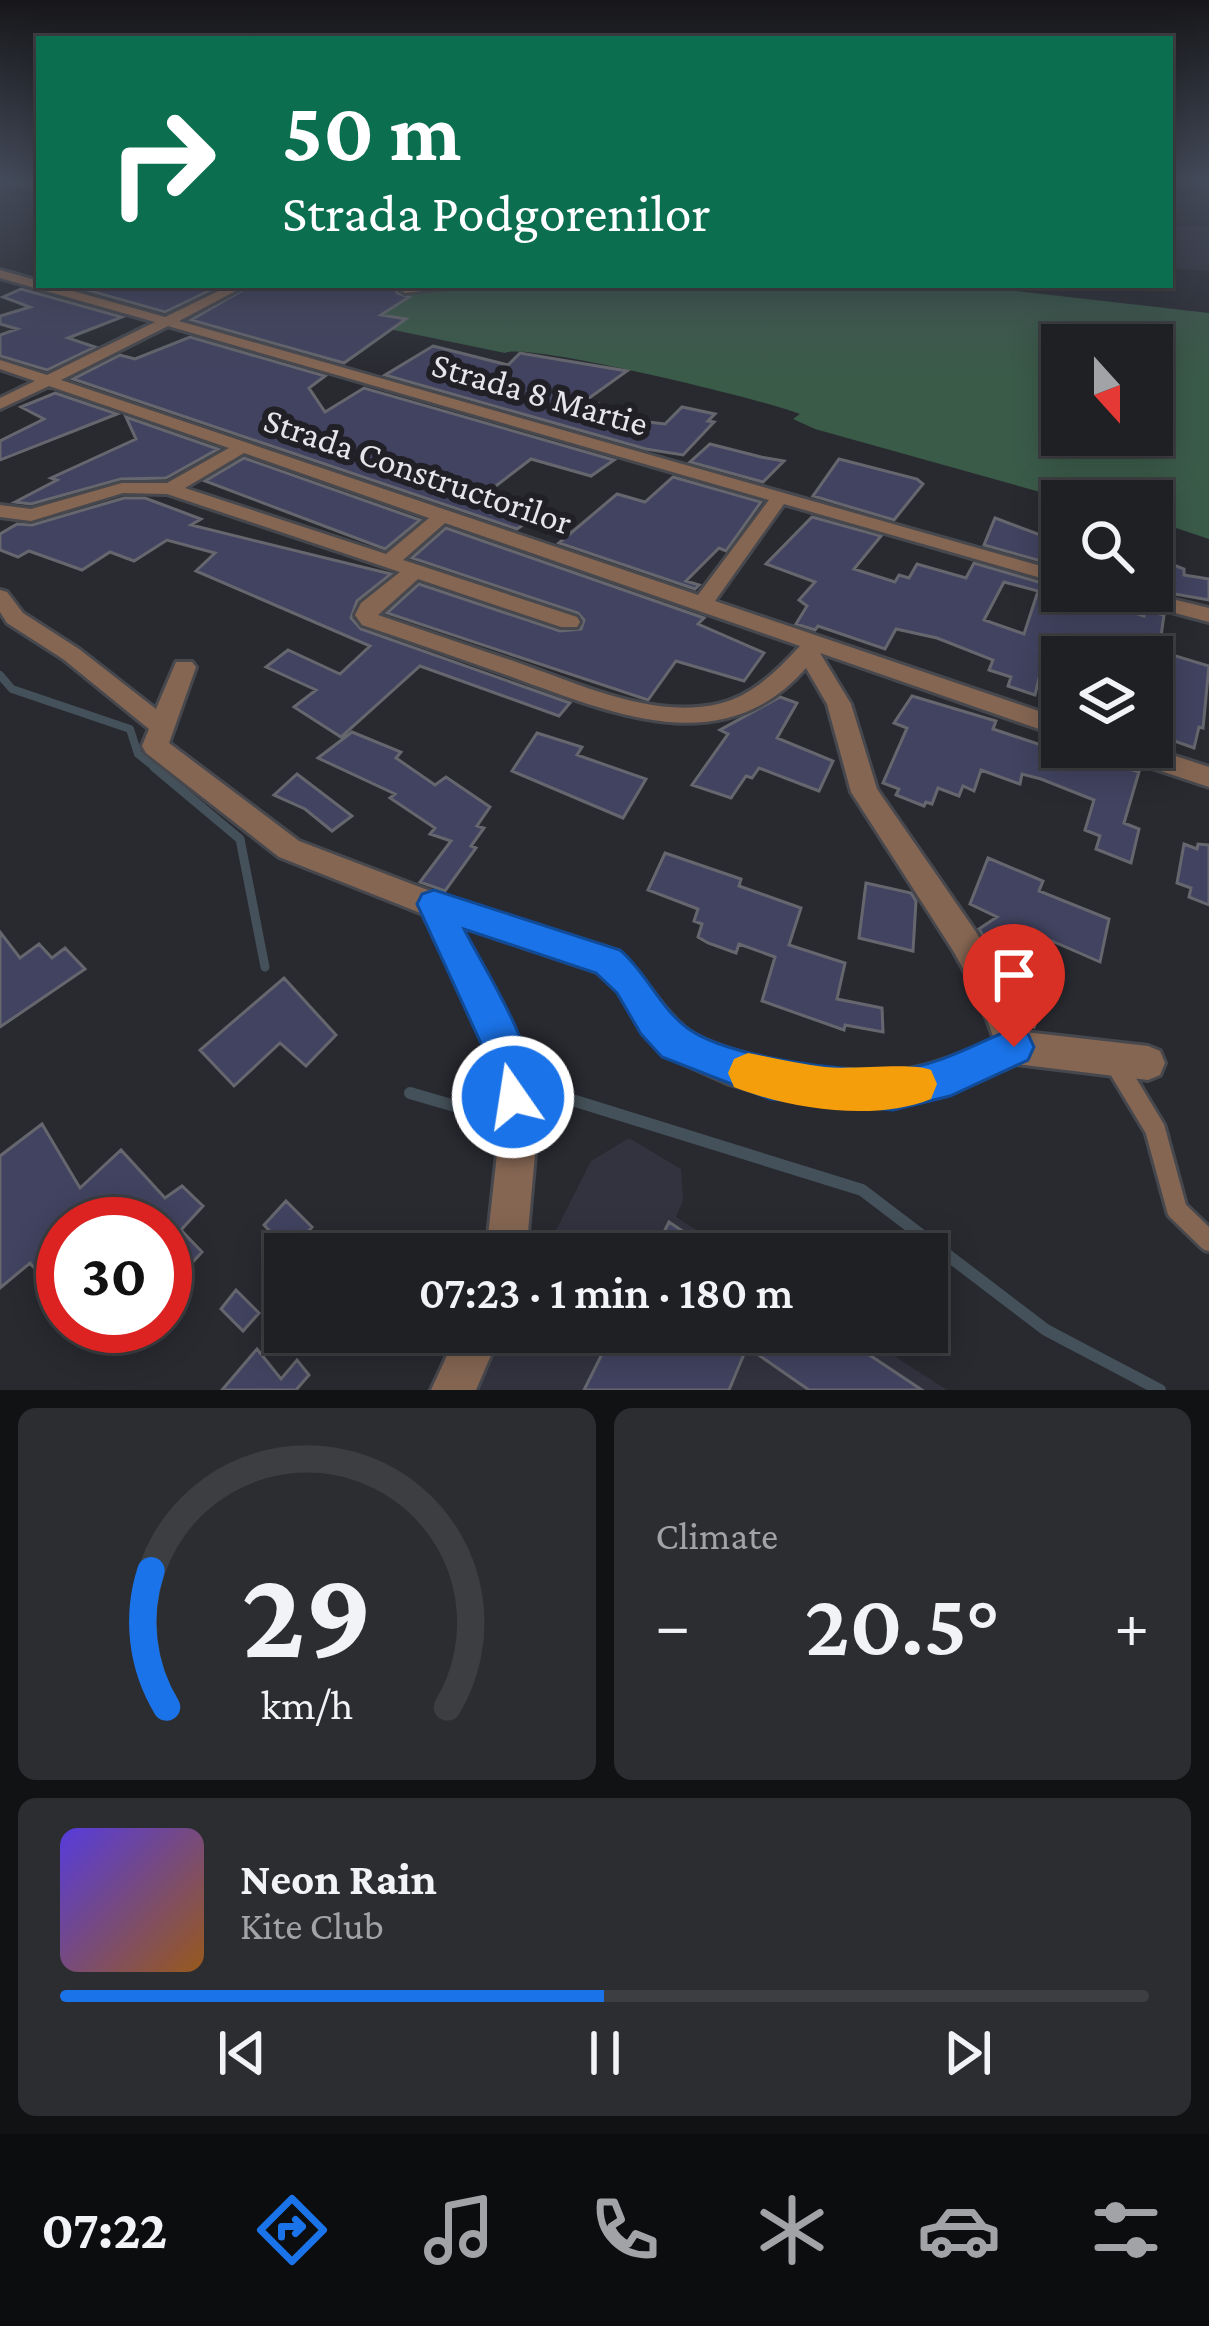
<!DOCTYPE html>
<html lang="en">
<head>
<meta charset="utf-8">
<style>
	body { margin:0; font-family:"Crimson Pro",serif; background:#2c2d31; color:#f1f3f6; height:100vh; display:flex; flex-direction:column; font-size:45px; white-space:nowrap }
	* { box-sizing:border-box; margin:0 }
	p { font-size:39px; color:#a1a3a6 }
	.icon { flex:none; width:66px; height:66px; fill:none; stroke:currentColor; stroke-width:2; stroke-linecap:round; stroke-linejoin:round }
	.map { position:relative; height:1390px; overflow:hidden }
	.sheet { display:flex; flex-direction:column; gap:18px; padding:18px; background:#111214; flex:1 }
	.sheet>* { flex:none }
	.guide { position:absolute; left:36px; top:36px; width:1137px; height:252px; border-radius:0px; box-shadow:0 6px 30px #0003,0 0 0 3px #3c3e41; background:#0b6e4f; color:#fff; overflow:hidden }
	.needle { width:78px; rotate:159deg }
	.controls { position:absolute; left:1041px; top:324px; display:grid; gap:24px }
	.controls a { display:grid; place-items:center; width:132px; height:132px; border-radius:0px; background:#1f2024; box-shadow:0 6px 30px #0003,0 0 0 3px #3c3e41; font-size:60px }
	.speed { position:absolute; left:36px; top:1197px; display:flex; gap:24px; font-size:60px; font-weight:700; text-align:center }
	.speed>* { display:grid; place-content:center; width:156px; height:156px; border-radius:50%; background:#1f2024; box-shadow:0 6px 30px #0003,0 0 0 3px #3c3e41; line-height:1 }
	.speed .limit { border:18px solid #d22; background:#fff; color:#111 }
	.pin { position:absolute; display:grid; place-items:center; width:102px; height:102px; color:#fff; margin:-123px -51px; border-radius:50% 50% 50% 0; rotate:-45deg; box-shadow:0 0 12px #0007 }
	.pin .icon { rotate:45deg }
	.me { position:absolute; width:132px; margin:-66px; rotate:347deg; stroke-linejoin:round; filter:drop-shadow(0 0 9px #0008) }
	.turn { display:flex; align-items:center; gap:42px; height:252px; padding:0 48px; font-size:54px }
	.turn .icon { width:156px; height:156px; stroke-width:2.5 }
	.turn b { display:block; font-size:84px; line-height:102px }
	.big { font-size:90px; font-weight:600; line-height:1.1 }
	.sheet .card { flex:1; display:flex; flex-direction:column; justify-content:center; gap:18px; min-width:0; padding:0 42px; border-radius:18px; background:#2c2d31 }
	.sheet .dial { align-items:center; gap:0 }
	.dial svg { height:312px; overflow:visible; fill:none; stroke:#3c3e41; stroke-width:7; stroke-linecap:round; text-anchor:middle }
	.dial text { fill:#f1f3f6; stroke:none }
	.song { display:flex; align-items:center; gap:36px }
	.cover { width:144px; height:144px; border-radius:18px; background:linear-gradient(135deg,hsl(250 70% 55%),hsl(30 70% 35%)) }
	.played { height:12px; border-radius:6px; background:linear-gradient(90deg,#1a73e8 50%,#3c3e41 50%) }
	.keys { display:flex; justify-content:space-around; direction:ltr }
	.heat { display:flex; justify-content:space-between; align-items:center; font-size:66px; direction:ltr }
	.sheet .tiles { flex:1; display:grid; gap:18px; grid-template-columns:1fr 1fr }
	.card:last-child { grid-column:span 2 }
	.trip { position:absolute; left:264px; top:1233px; width:684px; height:120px; border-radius:0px; background:#1f2024; box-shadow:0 6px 30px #0003,0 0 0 3px #3c3e41; font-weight:600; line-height:120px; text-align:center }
	.tabs { display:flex; height:192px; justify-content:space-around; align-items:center; background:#0c0d0e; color:#a1a3a6 }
	.tabs .icon { width:84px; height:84px }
	.tabs .current { color:#1a73e8 }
	.tabs b { font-size:54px; color:#f1f3f6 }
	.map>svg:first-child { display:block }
	.built { fill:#32333f }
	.forest { fill:#3b5b49; fill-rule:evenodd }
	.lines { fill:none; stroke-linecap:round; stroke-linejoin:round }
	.stream-far2 { stroke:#45515a; stroke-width:8 }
	.stream-far1 { stroke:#45515a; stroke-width:9 }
	.stream { stroke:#45515a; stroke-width:12 }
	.building { fill:#424360; stroke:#66676e; stroke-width:3; fill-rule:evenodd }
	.service-casing { stroke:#47484e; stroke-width:26 }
	.minor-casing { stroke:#47484e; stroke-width:6 }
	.service { stroke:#856653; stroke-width:20 }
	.minor { fill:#856653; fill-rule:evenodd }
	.route { fill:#1a73e8; stroke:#114b97; stroke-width:3 }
	.slow { fill:#f59e0b }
	.labels { text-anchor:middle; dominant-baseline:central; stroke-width:12; stroke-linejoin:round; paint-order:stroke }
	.far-street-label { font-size:36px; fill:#e6e6ea; stroke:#202026 }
</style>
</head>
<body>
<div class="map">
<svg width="1209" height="1390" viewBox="0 0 1209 1390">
	<rect width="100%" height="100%" fill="#292a30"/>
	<path class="built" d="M1170,226H1209V271L1170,268Z
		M629,1138L681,1169L683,1201L676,1217L734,1254H544L591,1161Z
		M504,1332H857L947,1390H474Z"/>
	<path class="forest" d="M492,285H962L1209,313V539L1152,520V501H1072L815,429L793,419L800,414C765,400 527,342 505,353L379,327L372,292ZM1062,345H1152V435H1062Z"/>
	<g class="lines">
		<path class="stream-far2" d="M0,675L12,689L130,729L138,754L158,770"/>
		<path class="stream-far1" d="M154,767L240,839L265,967"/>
		<path class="stream" d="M410,1093L496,1118
			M531,1109L569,1099L862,1190L1046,1330L1160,1390"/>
	</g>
	<path class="building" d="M69,285H221L165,312Z
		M251,285H397V293L409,297L381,315L406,319L344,363L191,320Z
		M21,289L122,317L68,338L95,347L47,370L0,356V335L17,329L0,324V316L30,307L3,297Z
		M190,337L325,376L309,388L325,412L364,388L614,460L591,476L531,459L488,492L543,511L517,529L73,379L120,355L135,359Z
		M433,346L508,365L520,353L627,371L585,401L598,404L589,415L665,424L682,407L715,414L708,421L714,422L683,455L646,449L385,375Z
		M55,393L117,414L0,460V441L44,419L21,407Z
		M126,417L218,449L166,478L121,479L31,504L15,502L57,480L51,478L136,439Z
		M710,444L761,457L784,461L763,482L690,462Z
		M244,458L420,520L385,549L205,481Z
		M839,459L917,479L923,484L894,520L813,496Z
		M673,477L761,502L726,551L719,548L686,581L699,585L695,589L559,543L617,494L645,502Z
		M124,498H145L201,519L191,525L391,574L357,601L351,618L361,629L570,703L559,716L420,666L341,737L294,707L316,690L266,667L288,650L340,674L370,646L196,571L215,553L167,540L134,561L110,552L82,570L29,551L18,557L0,550V534L17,524L32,525Z
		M812,517L881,536L854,569L895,582L899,575L909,578L917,564L966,578L974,563L1049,585L1046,591H1083L1101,596L1103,603L1144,616L1145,610L1164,615L1159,651L1209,666L1203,728L1199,727L1194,748L1152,733V657H1062V686L1039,678L1035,695L1008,686L1011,677L989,670L993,660L937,638L896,629L885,649L818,626L815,630L796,624L807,606L799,600L815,582L766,564ZM1004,582L1038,591L1024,634L984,620Z
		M995,518L1062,543L1059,566L984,545Z
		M446,528L704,618L698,624L764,653L744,681L676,661L648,700L387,613L419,584L560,631L581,629L584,620L578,613L412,558Z
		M1161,560L1184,569V575L1209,579V600L1152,590V563Z
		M912,696L996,721L993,729L1059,751V742L1062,747L1139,772L1124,823L1139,829L1131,863L1096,849L1100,836L1085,830L1094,800L1041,779L1022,774L1020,784L981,770L974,791L963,786L959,796L938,788L932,804L926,802L924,806L896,795L899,789L883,783L907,728L894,723Z
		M780,697L797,703L777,738L833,761L819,791L759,768L752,778L746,776L731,798L692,785L728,734L720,730Z
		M352,732L401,752L396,758L435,785L446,777L490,807L477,826L484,828L471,846L476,848L445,891L420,882L451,841L430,834L435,828L390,798L395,794L318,758Z
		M537,733L582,747L577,755L646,779L623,818L512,771Z
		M297,774L352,816L332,831L305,809L274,795Z
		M1184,844L1197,849L1198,844L1209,845V905L1189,897L1191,888L1177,883Z
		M665,853L741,879L739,886L801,908L789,945L845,963L837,999L882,1008L883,1032L845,1025L844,1030L762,1001L775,957L739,944L736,953L708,943L698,937L702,924L694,921L698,909L648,890Z
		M988,858L1043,881L1039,891L1109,919L1100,962L1045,938L1034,987L1044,992L1034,1027L1026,1023L1009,979L979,929L997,917L970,904Z
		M866,883L911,893L916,901L913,951L859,938Z
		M0,932L20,958L39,944L52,958L65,948L85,969L0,1027Z
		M284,978L336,1035L306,1066L280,1043L234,1086L200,1050Z
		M42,1124L80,1188L121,1150L165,1198L182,1186L203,1206L181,1230L202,1252L165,1292V1224H63V1302L30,1263L0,1288V1156Z
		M286,1201L312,1227L290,1252L264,1225Z
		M669,1222L717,1254H653Z
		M236,1290L259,1313L243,1331L221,1309Z
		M613,1332H835L922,1390H809L747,1347L729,1390H584Z
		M257,1349L281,1379L297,1360L309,1375L296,1390H222Z"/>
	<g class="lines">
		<g class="service-casing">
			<path id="service" d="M1117,1066L1155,1129L1177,1210L1209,1241"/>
		</g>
		<g class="minor-casing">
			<path id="minor" d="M7,181L39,185V191L9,183Z
				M0,270L39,281V285H52L165,317L231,285H247L179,321L1062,572V584L784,504L715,601L1062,719V737L820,653L851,704L877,789L976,932L1005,981L1025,1032L1148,1046L1160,1051L1165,1063L1160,1075L1148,1080L1016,1064L950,1094L893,1108L771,1096L727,1083L664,1055L642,1032L619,992L597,972L460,926L527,1061L535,1154L526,1254H486L497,1154L493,1062L423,914L279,857L146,753L142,746L149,729L63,659L7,623L0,612V590L7,592L23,613L79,649L156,709L176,662H192L196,667L169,743L299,841L438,894L618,951C644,974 658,1005 684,1027C718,1057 854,1078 898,1071C933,1066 963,1053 994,1039L979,998L954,952L851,792L827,704L806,668C723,763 612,713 512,677C462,659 412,642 362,625L355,615L361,603L400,572L167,494L123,493L31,521L0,517V505L31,509L122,483H167L229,448L49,386L0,409V398L35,381L0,369V360L47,375L155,322L0,278ZM168,326L769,500L698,595L61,380ZM244,453L429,518L386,554L185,488ZM445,523L800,646C777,671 752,696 718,704C652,719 579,684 519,663C472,647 425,631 378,615L418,579L561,627H577L580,622L577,617L403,560Z
				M475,285L405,293L399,289L410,285Z
				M1103,591H1139L1209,608V622L1107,595Z
				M1106,747H1148L1209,767V787L1110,754Z
				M458,1332H501L476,1390H431Z"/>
		</g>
		<use href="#service" class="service"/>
		<use href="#minor" class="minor"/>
	</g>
	<linearGradient id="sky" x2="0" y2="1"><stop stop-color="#17171a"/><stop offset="0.48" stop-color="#434a59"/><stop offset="1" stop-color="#434a59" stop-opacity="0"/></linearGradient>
	<rect width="1209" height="375" fill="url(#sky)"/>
	<path class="route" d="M434,890L620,950C646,972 659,1006 686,1027C725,1057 842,1072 892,1070C935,1068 975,1044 1014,1028L1028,1034L1034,1047L1028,1060L950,1096L893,1110L770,1099L662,1057L641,1034L617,993L596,973L464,929C487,975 548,1062 527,1111L513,1117L499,1111L490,1063L417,904L422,894Z"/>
	<path class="slow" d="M748,1053C773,1058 799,1064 825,1067C853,1070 912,1062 931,1070L937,1084L931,1099C875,1122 789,1109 734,1087L728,1073L734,1059Z"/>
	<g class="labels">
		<g class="far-street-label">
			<text transform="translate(540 394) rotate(16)">Strada 8 Martie</text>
			<text transform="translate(418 471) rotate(19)">Strada Constructorilor</text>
		</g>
	</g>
</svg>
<div class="controls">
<a><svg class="needle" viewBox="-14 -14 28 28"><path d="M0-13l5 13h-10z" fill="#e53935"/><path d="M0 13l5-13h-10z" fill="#a1a3a6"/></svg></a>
<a><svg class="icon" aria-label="search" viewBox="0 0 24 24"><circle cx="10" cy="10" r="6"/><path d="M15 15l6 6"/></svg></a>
<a><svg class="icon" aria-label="layers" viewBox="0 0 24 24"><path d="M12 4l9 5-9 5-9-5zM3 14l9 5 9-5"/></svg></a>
</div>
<div class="speed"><div class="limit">30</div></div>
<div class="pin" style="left:1014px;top:1047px;background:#d93025"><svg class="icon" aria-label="arrive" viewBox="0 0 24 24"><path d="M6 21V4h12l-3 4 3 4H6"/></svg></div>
<svg class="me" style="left:513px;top:1097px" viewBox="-20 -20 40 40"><circle r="17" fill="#1a73e8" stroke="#fff" stroke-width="3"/><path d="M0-11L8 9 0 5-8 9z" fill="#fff"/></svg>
<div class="trip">07:23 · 1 min · 180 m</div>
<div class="guide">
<div class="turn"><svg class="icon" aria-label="right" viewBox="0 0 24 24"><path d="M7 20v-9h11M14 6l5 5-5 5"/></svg><div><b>50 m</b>Strada Podgorenilor</div></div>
</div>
</div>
<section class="sheet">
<div class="tiles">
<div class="card dial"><svg viewBox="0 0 100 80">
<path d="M14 69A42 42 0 1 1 86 69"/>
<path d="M14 69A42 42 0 0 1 10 34" stroke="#1a73e8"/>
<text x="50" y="56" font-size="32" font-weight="700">29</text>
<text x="50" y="72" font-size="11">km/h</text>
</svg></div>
<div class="card"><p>Climate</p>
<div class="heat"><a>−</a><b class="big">20.5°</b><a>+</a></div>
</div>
<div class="card">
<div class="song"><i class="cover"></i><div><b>Neon Rain</b><p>Kite Club</p></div></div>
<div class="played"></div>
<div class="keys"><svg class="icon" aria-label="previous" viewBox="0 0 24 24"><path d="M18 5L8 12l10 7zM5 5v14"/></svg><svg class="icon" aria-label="pause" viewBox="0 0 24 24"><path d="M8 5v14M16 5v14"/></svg><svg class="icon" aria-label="next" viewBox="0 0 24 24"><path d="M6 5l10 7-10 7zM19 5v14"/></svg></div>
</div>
</div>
</section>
<nav class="tabs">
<b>07:22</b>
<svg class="icon current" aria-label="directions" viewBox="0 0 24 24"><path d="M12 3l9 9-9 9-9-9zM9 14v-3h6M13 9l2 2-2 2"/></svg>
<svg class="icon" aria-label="music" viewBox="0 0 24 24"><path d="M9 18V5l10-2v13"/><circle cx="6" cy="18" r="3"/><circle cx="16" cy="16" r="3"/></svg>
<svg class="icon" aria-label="phone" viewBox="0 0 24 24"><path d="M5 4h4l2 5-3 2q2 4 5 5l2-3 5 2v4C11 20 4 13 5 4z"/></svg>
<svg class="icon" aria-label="climate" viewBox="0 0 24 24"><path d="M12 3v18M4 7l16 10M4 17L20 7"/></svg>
<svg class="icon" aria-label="car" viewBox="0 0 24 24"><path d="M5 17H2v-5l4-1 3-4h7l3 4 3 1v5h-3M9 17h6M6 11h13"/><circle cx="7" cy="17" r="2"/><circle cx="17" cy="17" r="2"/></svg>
<svg class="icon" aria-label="filters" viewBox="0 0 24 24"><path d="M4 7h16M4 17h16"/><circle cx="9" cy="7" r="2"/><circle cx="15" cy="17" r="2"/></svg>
</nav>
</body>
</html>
